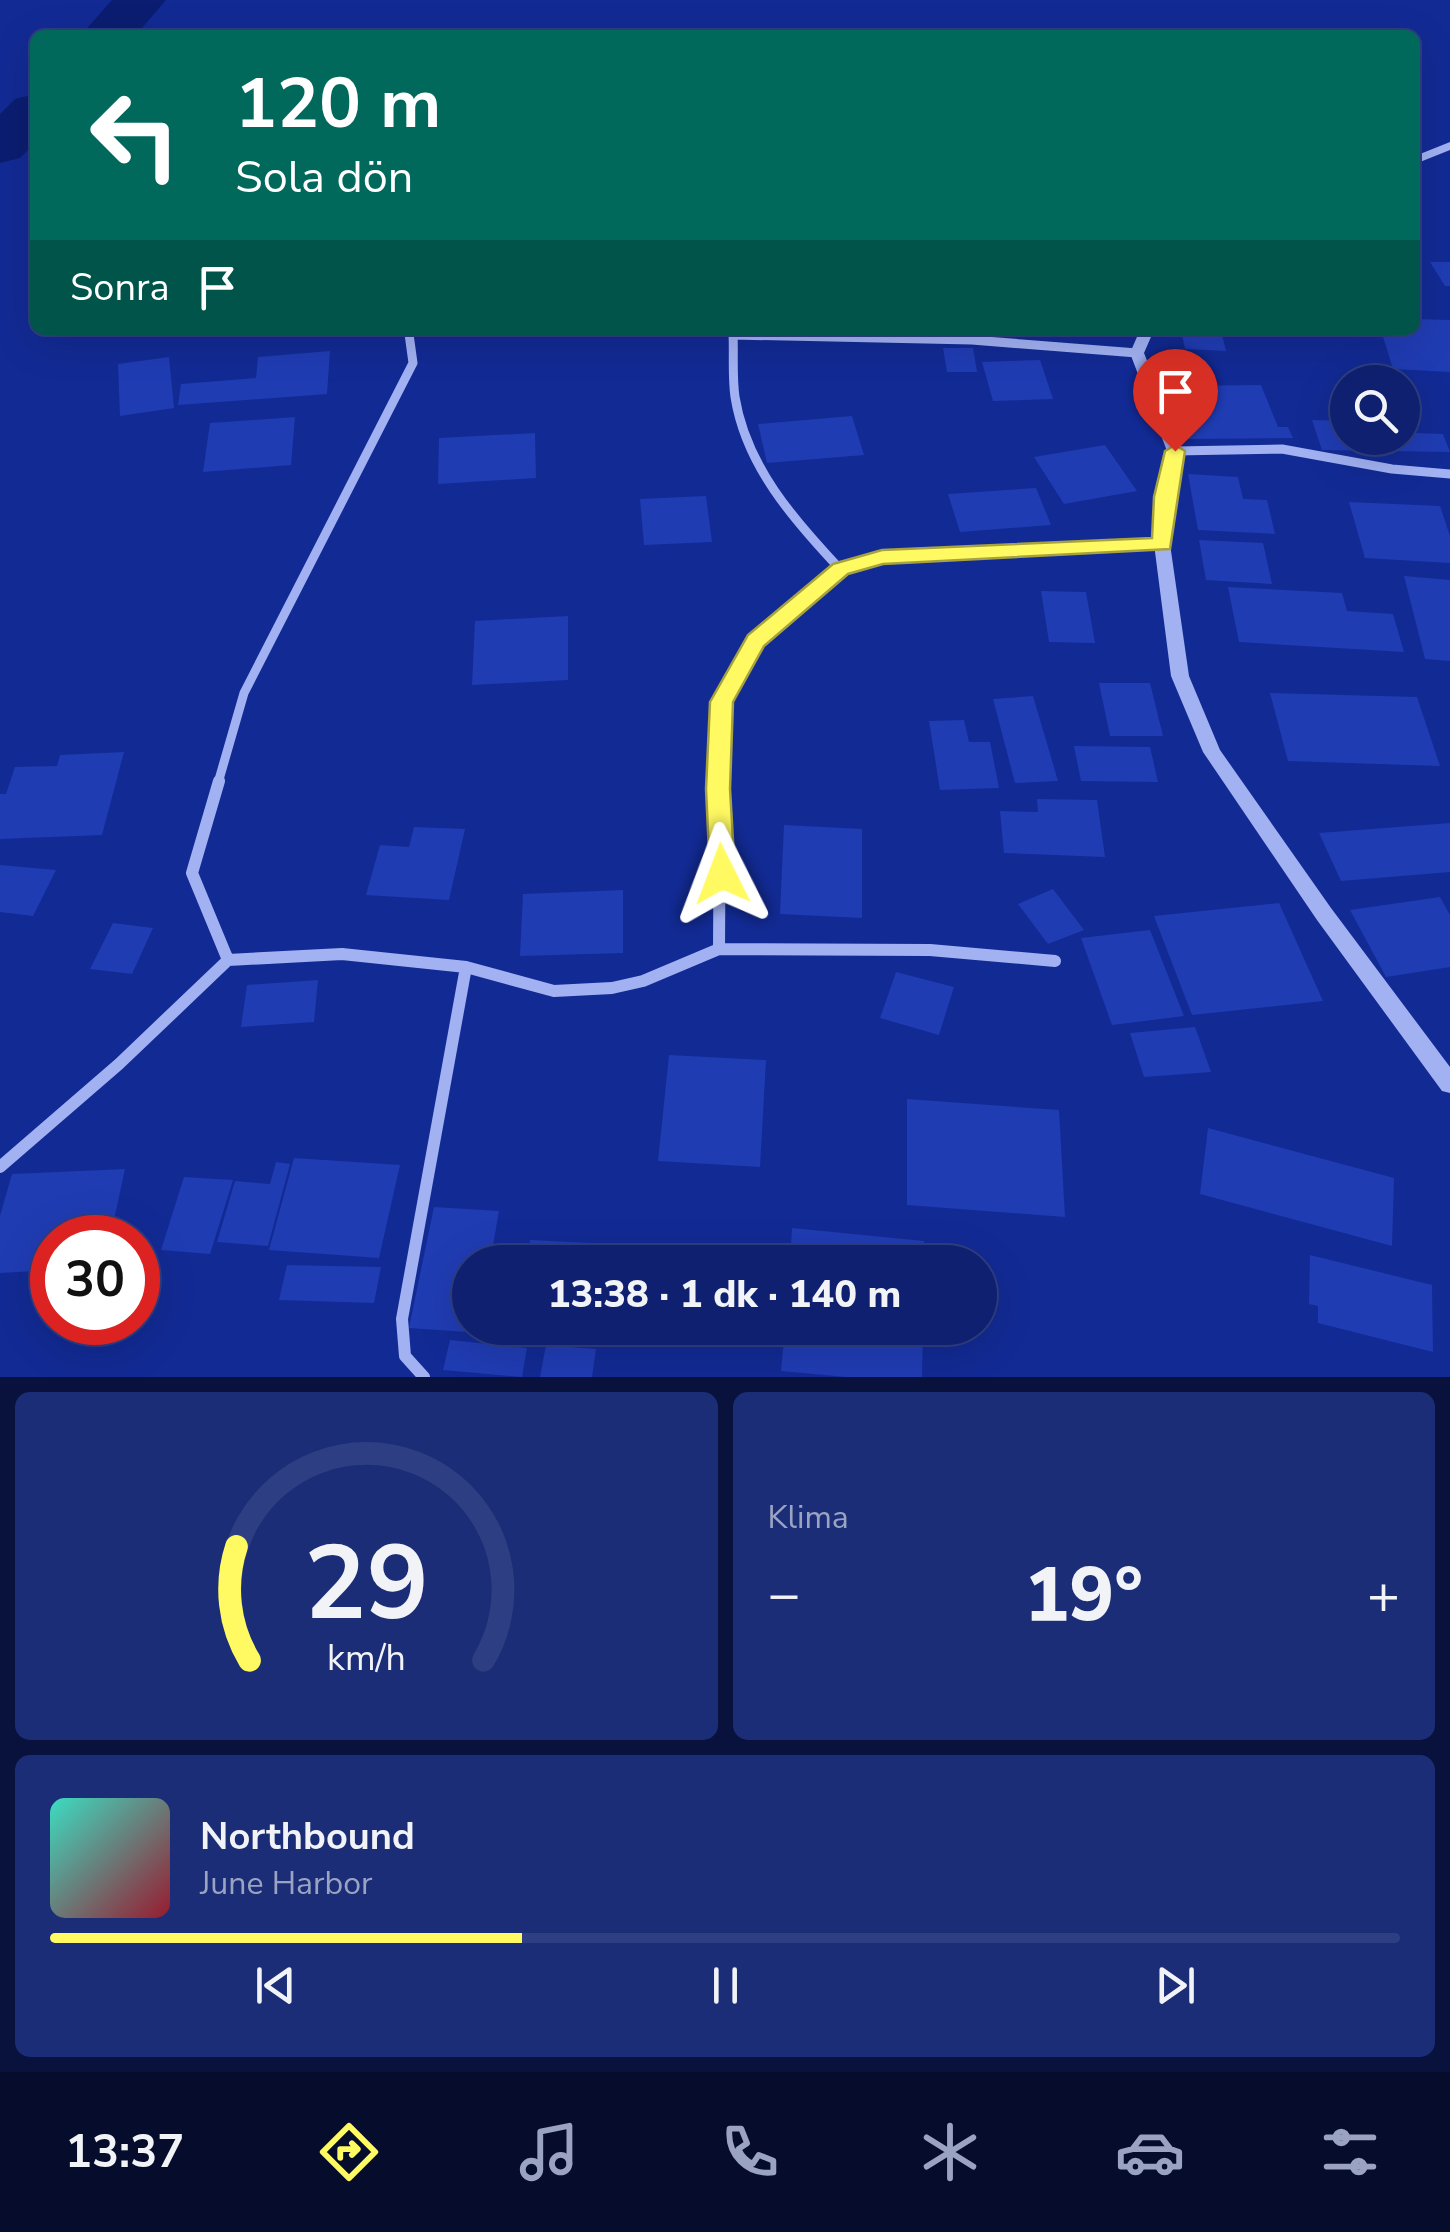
<!DOCTYPE html>
<html lang="tr">
<head>
<meta charset="utf-8">
<style>
	body { margin:0; font-family:"Nunito Sans",sans-serif; background:#1c2d77; color:#f1f3f6; height:100vh; display:flex; flex-direction:column; font-size:38px; white-space:nowrap }
	* { box-sizing:border-box; margin:0 }
	p { font-size:32px; color:#9ba3c3 }
	.icon { flex:none; width:55px; height:55px; fill:none; stroke:currentColor; stroke-width:2; stroke-linecap:round; stroke-linejoin:round }
	.map { position:relative; height:1377px; overflow:hidden }
	.side { display:flex; flex-direction:column; gap:15px; padding:15px; background:#08123d; flex:1 }
	.side>* { flex:none }
	.top-card { position:absolute; left:30px; top:30px; width:1390px; height:305px; border-radius:15px; box-shadow:0 10px 40px #0002,0 0 0 2px #2e3e82; background:#00695c; color:#fff; overflow:hidden }
	.controls { position:absolute; left:1330px; top:365px; display:grid; gap:20px }
	.controls a { display:grid; place-items:center; width:90px; height:90px; border-radius:50%; background:#0e206f; box-shadow:0 10px 40px #0002,0 0 0 2px #2e3e82; font-size:50px }
	.speed { position:absolute; left:30px; top:1215px; display:flex; gap:20px; font-size:50px; font-weight:700; text-align:center }
	.speed>* { display:grid; place-content:center; width:130px; height:130px; border-radius:50%; background:#0e206f; box-shadow:0 10px 40px #0002,0 0 0 2px #2e3e82; line-height:1 }
	.speed .limit { border:15px solid #d22; background:#fff; color:#111 }
	.pin { position:absolute; display:grid; place-items:center; width:85px; height:85px; color:#fff; margin:-102px -42px; border-radius:50% 50% 50% 0; rotate:-45deg; box-shadow:0 0 10px #0007 }
	.pin .icon { rotate:45deg }
	.me { position:absolute; width:110px; margin:-55px; rotate:357deg; stroke-linejoin:round; filter:drop-shadow(0 0 8px #0008) }
	.turn { display:flex; align-items:center; gap:35px; height:210px; padding:0 40px; font-size:45px }
	.turn .icon { width:130px; height:130px; stroke-width:2.5 }
	.turn b { display:block; font-size:70px; line-height:85px }
	.then { display:flex; align-items:center; height:95px; padding:0 40px; background:#0003; gap:20px; font-size:38px }
	.big { font-size:75px; font-weight:800; line-height:1.1 }
	.side .card { flex:1; display:flex; flex-direction:column; justify-content:center; gap:15px; min-width:0; padding:0 35px; border-radius:15px; background:#1c2d77 }
	.side .dial { align-items:center; gap:0 }
	.dial svg { height:260px; overflow:visible; fill:none; stroke:#2e3e82; stroke-width:7; stroke-linecap:round; text-anchor:middle }
	.dial text { fill:#f1f3f6; stroke:none }
	.song { display:flex; align-items:center; gap:30px }
	.cover { width:120px; height:120px; border-radius:15px; background:linear-gradient(135deg,hsl(170 70% 55%),hsl(350 70% 35%)) }
	.played { height:10px; border-radius:5px; background:linear-gradient(90deg,#fffa62 35%,#2e3e82 35%) }
	.keys { display:flex; justify-content:space-around; direction:ltr }
	.heat { display:flex; justify-content:space-between; align-items:center; font-size:55px; direction:ltr }
	.side .tiles { flex:1; display:grid; gap:15px; grid-template-columns:1fr 1fr }
	.card:last-child { grid-column:span 2 }
	.trip { position:absolute; left:452px; top:1245px; width:545px; height:100px; border-radius:50px; background:#0e206f; box-shadow:0 10px 40px #0002,0 0 0 2px #2e3e82; font-weight:800; line-height:100px; text-align:center }
	.tab-bar { display:flex; height:160px; justify-content:space-around; align-items:center; background:#060d2c; color:#9ba3c3 }
	.tab-bar .icon { width:70px; height:70px }
	.tab-bar .active { color:#fffa62 }
	.tab-bar b { font-size:45px; color:#f1f3f6 }
	.map>svg:first-child { display:block }
	.lines { fill:none; stroke-linecap:round; stroke-linejoin:round }
	.river { fill:#0b1d70; fill-rule:evenodd }
	.building { fill:#203cb3 }
	.minor-far2 { stroke:#a1b1f2; stroke-width:6 }
	.minor-far1 { stroke:#a1b1f2; stroke-width:9 }
	.minor { stroke:#a1b1f2; stroke-width:12 }
	.tertiary { fill:#a1b1f2; fill-rule:evenodd }
	.route { fill:#fffa62; stroke:#a6a240; stroke-width:2.5 }
</style>
</head>
<body>
<div class="map">
<svg width="1450" height="1377" viewBox="0 0 1450 1377">
	<rect width="100%" height="100%" fill="#122a94"/>
	<g class="lines">
		<path class="river" d="M112,0H166L136,35H81Z
			M35,94V143L20,158L0,163V114L15,99Z"/>
	</g>
	<path class="building" d="M1430,262H1450V286H1445Z
		M1415,319L1450,320V372L1393,369L1381,330H1415Z
		M478,330H521V336L478,337Z
		M1181,330H1221L1226,351L1185,349Z
		M943,348H973L977,372H947Z
		M330,351L327,394L178,405L181,384L256,378L258,357Z
		M169,357L174,408L120,416L118,364Z
		M1040,360L1053,399L993,401L982,362Z
		M1261,385L1278,427H1288L1293,438L1184,439L1167,386Z
		M852,416L864,455L767,463L758,424Z
		M295,417L291,465L203,472L210,423Z
		M1312,420L1348,421V438H1402V422H1411L1415,433L1443,434L1450,452L1322,450Z
		M535,433L536,478L438,484L439,438Z
		M1105,445L1137,491L1064,504L1034,457Z
		M1188,474L1238,477L1243,499L1267,500L1275,534L1198,530Z
		M1036,488L1051,525L960,532L948,494Z
		M706,496L712,542L644,545L640,499Z
		M1349,502L1440,506L1450,536V563L1365,558Z
		M1199,540L1263,543L1272,584L1206,580Z
		M1404,576L1450,580V661L1425,659Z
		M1228,587L1342,593L1347,611L1393,614L1404,652L1239,642Z
		M1041,591L1086,592L1095,643L1049,642Z
		M568,616V680L472,685L475,621Z
		M1099,683H1150L1163,736H1110Z
		M1270,693L1417,697L1440,766L1288,761Z
		M1033,696L1058,781L1015,783L993,699Z
		M964,720L969,742H990L999,788L940,790L929,721Z
		M1074,746L1150,747L1158,782L1081,781Z
		M124,752L102,835L0,839V794H6L15,767L57,766L60,755Z
		M1037,799L1097,800L1105,857L1004,853L1000,811L1038,812Z
		M1450,823V872L1341,881L1319,833Z
		M784,825L862,829V918L780,914Z
		M414,827L465,829L449,900L366,895L380,845L409,847Z
		M0,865L56,870L33,916L0,912Z
		M1053,889L1084,930L1048,944L1018,904Z
		M623,890V953L520,956L523,894Z
		M1440,897L1450,915V967L1386,977L1350,910Z
		M1279,903L1323,1001L1192,1015L1154,916Z
		M113,923L153,928L132,974L90,969Z
		M1150,930L1184,1016L1112,1025L1081,938Z
		M896,972L954,987L939,1035L880,1018Z
		M318,980L314,1022L241,1027L247,985Z
		M1195,1027L1211,1072L1144,1077L1130,1033Z
		M669,1055L766,1060L760,1167L658,1161Z
		M907,1099L1059,1110L1065,1217L907,1205Z
		M1208,1128L1394,1178L1392,1246L1200,1194Z
		M294,1158L400,1165L379,1258L269,1250Z
		M276,1162L290,1164L268,1246L217,1242L235,1181L270,1184Z
		M125,1169L110,1238H52V1270L0,1273V1216L12,1174Z
		M184,1177L233,1180L210,1254L161,1250Z
		M434,1207L499,1211L492,1251L524,1254L523,1262H470V1328H512L511,1335L409,1328Z
		M792,1228L924,1241V1262H790Z
		M530,1240L650,1246L649,1262H527Z
		M1310,1255L1432,1285L1433,1352L1318,1323V1306L1309,1304Z
		M287,1265L381,1267L374,1303L279,1300Z
		M516,1328H643L642,1337L516,1331Z
		M785,1328H923L922,1377H846L781,1371Z
		M450,1340L527,1348L522,1377L443,1370Z
		M546,1345L596,1349L592,1377H540Z"/>
	<g class="lines">
		<path class="minor-far2" d="M409,330L410,337
			M733,331V337
			M733,335L807,337"/>
		<path class="minor-far1" d="M733,334C734,355 732,376 735,397C746,466 794,520 840,569
			M733,335L972,340L1137,353
			M1175,451L1282,449L1392,469L1450,474
			M218,783L244,693L413,363L409,334
			M720,783L721,702L756,641L840,569L882,557L1162,544"/>
		<path class="minor" d="M219,781L192,873L228,960
			M719,949L930,950L1055,961
			M0,1167L119,1064L228,960L342,954L466,967L554,991L612,988L643,981L719,949L720,781
			M424,1377L405,1356L402,1319L466,967"/>
		<path class="tertiary" d="M1450,142V150L1415,164V156Z
			M1140,330H1154L1144,353L1183,451L1172,497L1170,544L1189,676L1220,750L1331,908L1450,1067V1093L1442,1091L1317,920L1203,752L1171,676L1154,544L1156,497L1167,451L1130,353Z"/>
	</g>
	<path class="route" d="M1175,445L1185,451L1170,549L883,564L848,574L764,646L733,702L730,789L735,874L731,882H714L710,874L706,789L710,702L748,635L833,564L882,550L1152,538L1154,497L1165,451Z"/>
</svg>
<div class="controls">
<a><svg class="icon" aria-label="search" viewBox="0 0 24 24"><circle cx="10" cy="10" r="6"/><path d="M15 15l6 6"/></svg></a>
</div>
<div class="speed"><div class="limit">30</div></div>
<div class="pin" style="left:1175px;top:451px;background:#d93025"><svg class="icon" aria-label="arrive" viewBox="0 0 24 24"><path d="M6 21V4h12l-3 4 3 4H6"/></svg></div>
<svg class="me" style="left:722px;top:874px" viewBox="-20 -20 40 40"><path d="M0-17L14 15 0 8-14 15z" fill="#fffa62" stroke="#fff" stroke-width="4"/></svg>
<div class="trip">13:38 · 1 dk · 140 m</div>
<div class="top-card">
<div class="turn"><svg class="icon" aria-label="left" viewBox="0 0 24 24"><path d="M17 20v-9H6M10 6l-5 5 5 5"/></svg><div><b>120 m</b>Sola dön</div></div>
<div class="then">Sonra<svg class="icon" aria-label="arrive" viewBox="0 0 24 24"><path d="M6 21V4h12l-3 4 3 4H6"/></svg></div>
</div>
</div>
<section class="side">
<div class="tiles">
<div class="card dial"><svg viewBox="0 0 100 80">
<path d="M14 69A42 42 0 1 1 86 69"/>
<path d="M14 69A42 42 0 0 1 10 34" stroke="#fffa62"/>
<text x="50" y="56" font-size="32" font-weight="700">29</text>
<text x="50" y="72" font-size="11">km/h</text>
</svg></div>
<div class="card"><p>Klima</p>
<div class="heat"><a>−</a><b class="big">19°</b><a>+</a></div>
</div>
<div class="card">
<div class="song"><i class="cover"></i><div><b>Northbound</b><p>June Harbor</p></div></div>
<div class="played"></div>
<div class="keys"><svg class="icon" aria-label="previous" viewBox="0 0 24 24"><path d="M18 5L8 12l10 7zM5 5v14"/></svg><svg class="icon" aria-label="pause" viewBox="0 0 24 24"><path d="M8 5v14M16 5v14"/></svg><svg class="icon" aria-label="next" viewBox="0 0 24 24"><path d="M6 5l10 7-10 7zM19 5v14"/></svg></div>
</div>
</div>
</section>
<nav class="tab-bar">
<b>13:37</b>
<svg class="icon active" aria-label="directions" viewBox="0 0 24 24"><path d="M12 3l9 9-9 9-9-9zM9 14v-3h6M13 9l2 2-2 2"/></svg>
<svg class="icon" aria-label="music" viewBox="0 0 24 24"><path d="M9 18V5l10-2v13"/><circle cx="6" cy="18" r="3"/><circle cx="16" cy="16" r="3"/></svg>
<svg class="icon" aria-label="phone" viewBox="0 0 24 24"><path d="M5 4h4l2 5-3 2q2 4 5 5l2-3 5 2v4C11 20 4 13 5 4z"/></svg>
<svg class="icon" aria-label="climate" viewBox="0 0 24 24"><path d="M12 3v18M4 7l16 10M4 17L20 7"/></svg>
<svg class="icon" aria-label="car" viewBox="0 0 24 24"><path d="M5 17H2v-5l4-1 3-4h7l3 4 3 1v5h-3M9 17h6M6 11h13"/><circle cx="7" cy="17" r="2"/><circle cx="17" cy="17" r="2"/></svg>
<svg class="icon" aria-label="filters" viewBox="0 0 24 24"><path d="M4 7h16M4 17h16"/><circle cx="9" cy="7" r="2"/><circle cx="15" cy="17" r="2"/></svg>
</nav>
</body>
</html>
